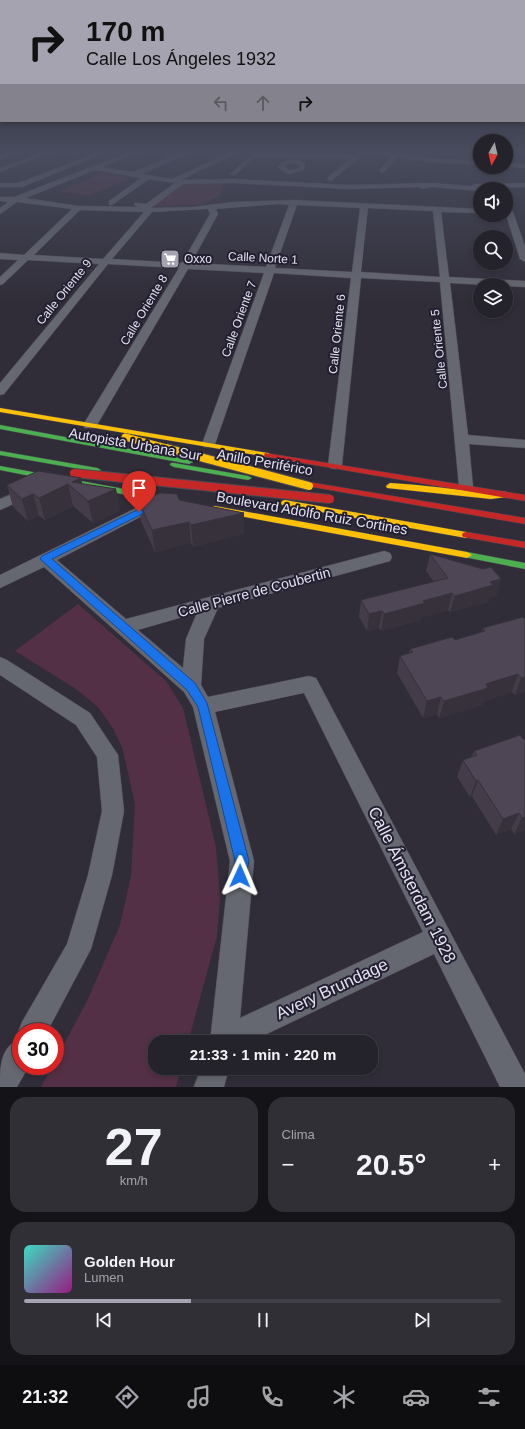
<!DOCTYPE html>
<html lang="es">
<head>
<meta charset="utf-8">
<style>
	body { margin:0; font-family:Helvetica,sans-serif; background:#302f36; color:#f1f3f6; height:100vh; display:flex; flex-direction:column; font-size:15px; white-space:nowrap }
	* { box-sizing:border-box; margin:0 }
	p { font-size:13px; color:#a3a4a8 }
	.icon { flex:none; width:22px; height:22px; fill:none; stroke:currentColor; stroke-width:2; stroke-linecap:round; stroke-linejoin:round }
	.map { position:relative; height:1087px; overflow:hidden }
	.drawer { display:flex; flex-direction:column; gap:10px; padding:10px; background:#141317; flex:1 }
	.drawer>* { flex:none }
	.hud { position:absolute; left:0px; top:0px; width:525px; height:122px; box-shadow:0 2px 6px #0003,0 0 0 1px #413f47; background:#a5a3af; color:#111; overflow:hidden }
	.needle { width:26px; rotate:188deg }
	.buttons { position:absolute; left:473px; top:134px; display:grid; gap:8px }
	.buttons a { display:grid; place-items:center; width:40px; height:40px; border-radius:50%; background:#24222a; box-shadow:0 2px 6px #0003,0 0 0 1px #413f47; font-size:20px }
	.speed { position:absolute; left:12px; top:1023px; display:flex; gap:8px; font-size:20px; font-weight:700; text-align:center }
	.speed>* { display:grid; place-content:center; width:52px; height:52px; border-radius:50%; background:#24222a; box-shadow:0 2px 6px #0003,0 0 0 1px #413f47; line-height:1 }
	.speed .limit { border:6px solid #d22; background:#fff; color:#111 }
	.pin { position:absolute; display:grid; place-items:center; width:34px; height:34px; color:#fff; margin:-41px -17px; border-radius:50% 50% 50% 0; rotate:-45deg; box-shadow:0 0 4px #0007 }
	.pin .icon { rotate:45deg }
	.me { position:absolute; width:44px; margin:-22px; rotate:1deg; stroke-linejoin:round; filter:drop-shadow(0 0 3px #0008) }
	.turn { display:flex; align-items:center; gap:14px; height:84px; padding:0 20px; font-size:18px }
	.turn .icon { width:52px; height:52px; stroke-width:2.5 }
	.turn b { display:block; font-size:28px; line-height:34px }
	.lanes { display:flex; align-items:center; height:38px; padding:0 20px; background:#0003; justify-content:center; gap:20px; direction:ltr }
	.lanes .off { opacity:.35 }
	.big { font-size:30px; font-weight:700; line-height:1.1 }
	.drawer .card { flex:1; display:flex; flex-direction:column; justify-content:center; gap:6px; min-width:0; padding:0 14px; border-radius:16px; background:#302f36 }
	.drawer .dial { align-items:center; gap:0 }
	.dial b { font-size:52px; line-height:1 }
	.song { display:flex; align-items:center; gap:12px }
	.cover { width:48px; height:48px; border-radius:6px; background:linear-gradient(135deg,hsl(170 70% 55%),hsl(310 70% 35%)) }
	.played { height:4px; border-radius:2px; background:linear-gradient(90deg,#a5a3af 35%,#413f47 35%) }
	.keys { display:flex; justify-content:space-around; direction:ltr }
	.heat { display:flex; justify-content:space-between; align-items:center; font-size:22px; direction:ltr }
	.drawer .tiles { flex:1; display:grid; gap:10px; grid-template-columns:1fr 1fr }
	.card:last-child { grid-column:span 2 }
	.trip { position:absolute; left:148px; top:1035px; width:230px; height:40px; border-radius:16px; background:#24222a; box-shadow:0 2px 6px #0003,0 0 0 1px #413f47; font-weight:700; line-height:40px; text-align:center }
	.tabs { display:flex; height:64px; justify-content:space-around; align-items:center; background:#0e0e11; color:#a3a4a8 }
	.tabs .icon { width:28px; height:28px }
	.tabs .selected { color:#a5a3af }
	.tabs b { font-size:18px; color:#f1f3f6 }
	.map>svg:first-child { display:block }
	.green { fill:#533045 }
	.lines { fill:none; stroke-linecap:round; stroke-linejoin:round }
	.street-casing { stroke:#4e4b54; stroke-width:1 }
	.fast-casing { stroke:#4e4b54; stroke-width:1 }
	.slow-casing { stroke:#4e4b54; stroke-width:1 }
	.jam-casing { stroke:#4e4b54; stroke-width:1 }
	.street { fill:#666871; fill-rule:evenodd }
	.fast { fill:#4caf50; fill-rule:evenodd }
	.slow { fill:#ffc107; fill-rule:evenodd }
	.jam { fill:#c62828; fill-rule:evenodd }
	.slow-bridge-far1-casing { stroke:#4e4b54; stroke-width:8; stroke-linecap:butt }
	.slow-bridge-casing { stroke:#4e4b54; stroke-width:10; stroke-linecap:butt }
	.jam-bridge-casing { stroke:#4e4b54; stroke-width:10; stroke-linecap:butt }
	.slow-bridge-far1 { stroke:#ffc107; stroke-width:7 }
	.slow-bridge { stroke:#ffc107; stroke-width:8 }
	.jam-bridge { stroke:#c62828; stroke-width:8 }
	.wall { fill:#443c49 }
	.shaded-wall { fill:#37313c }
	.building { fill:#4f4655; stroke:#37313c }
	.route { fill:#1a73e8; stroke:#114b97 }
	.labels { text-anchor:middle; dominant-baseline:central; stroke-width:4; stroke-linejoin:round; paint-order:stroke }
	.far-street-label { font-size:12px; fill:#e4e2ef; stroke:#231f32 }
	.far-poi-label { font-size:12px; fill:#e4e2ef; stroke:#231f32; text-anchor:start }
	.street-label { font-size:14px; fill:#e4e2ef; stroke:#231f32 }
	.near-street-label { font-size:17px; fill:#e4e2ef; stroke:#231f32 }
</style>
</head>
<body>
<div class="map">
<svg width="525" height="1087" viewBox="0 0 525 1087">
	<rect width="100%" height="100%" fill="#302d38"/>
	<path class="green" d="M103,173L132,178L88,196L59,191Z
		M220,183L224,186L218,197L201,205L153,206L181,184Z
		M78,604L166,681L183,708L216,847L220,897L217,936L188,1042H155V1068H181L176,1087H41L52,1066H55V1061L88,999L120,925L131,876L135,804L123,750L113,728L98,707L76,689L15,651Z"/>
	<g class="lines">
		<g class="street-casing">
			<path id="street" d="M17,150H26L0,160V156Z
				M50,150H59L0,172V168Z
				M94,150H101L102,152L98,156L22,187H0V183H18L94,154L95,152Z
				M134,150H143L102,167L133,172L187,150H196L142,174L172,179L235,150L238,152L237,153L181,180L233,179L349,185L432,183L471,186L474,184L525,183V187L487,188L488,189H480V191L432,187L422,189L419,187L349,189L233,183L183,184L151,208L193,207L233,202L294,200L480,209V213L441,212L449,277L525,281V287L450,283L468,435L525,440V448L469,444L473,487L471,490L466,491L461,490L459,487L440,282L361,278L342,465L340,468L335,469L330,468L328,465L351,278L274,273L214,447H204L202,444L264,273L188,269L97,425L95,428H85L83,425L179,268L108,264L4,394L0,395V383L99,264L28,260L3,284L0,285V277L18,260L0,259V253L24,255L72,209L17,202L0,214V208L8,202L0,201V197H14ZM95,170L141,178L109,201V205H112L149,179L175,183L146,204L135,203L134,205L138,207L78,206L26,198ZM279,204L289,205L266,267L191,263L218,214L216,209ZM297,205L360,208L352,272L275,268ZM368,208L433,211L440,277L361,272ZM208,209L210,214L182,263L112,259L152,212ZM80,210L144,212L103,259L34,255Z
				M358,150H374L430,158L480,161V165L430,162L398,157L384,172L382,173L379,171L392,156L361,152Z
				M473,150H480V152L474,151Z
				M360,152L363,154L359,158L331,181L327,179L328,177L350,159L255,157L235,175L230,174L253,153L355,155Z
				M296,159L305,163L304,170L289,174L278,168L282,162ZM295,163L299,165V168L290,170L285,167L286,165Z
				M506,162L525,164V168L506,166Z
				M506,210H512L513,212L525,246V262L520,259L506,215Z
				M31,486L36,488L38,491L36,494L0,510V499Z
				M160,501L165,503L168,506L165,509L144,515L57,560L126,619L384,551L390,553L392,557L390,561L218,608L204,639L201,685L208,697L309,676L316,678L525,1074V1087H500L434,954L250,1042H210L230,861L193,707L184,692L44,567L0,588V575L134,509ZM197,613L186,639L183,668L138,630ZM304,693L423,932L240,1018L254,861L215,712Z
				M0,657L7,660L90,713L118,755L124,811L112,875L91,949L47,1032H21V1066H29L17,1087H0C0,1066 0,1047 21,1038L18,1032L22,1022L67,944L88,875L102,811L97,757L76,725L0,675Z
				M201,1068H229L224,1087H194Z"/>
		</g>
		<g class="fast-casing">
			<path id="fast" d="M0,425L189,460L193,462L189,464L0,429Z
				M0,451L97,468L101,470L97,472L0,455Z
				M171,463H174L248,476L252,478L248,480L174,467L170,465Z
				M0,466L178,499L182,502L178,505L0,470Z
				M467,552L525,563V569L464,557L462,555L464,553Z"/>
		</g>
		<g class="slow-casing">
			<path id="slow" d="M0,408L268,453L272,455L268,457L0,412Z
				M390,483C422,485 454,489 486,493C494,494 505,489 510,494L506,497L491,499L387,488L386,486Z
				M285,500L466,532L470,535L466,538L282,505L281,503L282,501Z
				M215,506L467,552L472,555L467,558L212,511L211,509L212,507Z"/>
		</g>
		<g class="jam-casing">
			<path id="jam" d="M265,453L525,495V501L268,457H265L264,455Z
				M287,479H290L525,518V524L290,483H287L286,481Z
				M466,532L525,542V548L463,537L462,535L463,533Z"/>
		</g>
		<use href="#street" class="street"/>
		<use href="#fast" class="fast"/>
		<use href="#slow" class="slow"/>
		<use href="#jam" class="jam"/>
		<g class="slow-bridge-far1-casing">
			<path id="slow-bridge-far1" d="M125,437L170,449"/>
		</g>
		<g class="slow-bridge-casing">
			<path id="slow-bridge" d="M166,448L309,486"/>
		</g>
		<g class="jam-bridge-casing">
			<path id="jam-bridge" d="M74,473L330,499"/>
		</g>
		<use href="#slow-bridge-far1" class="slow-bridge-far1"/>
		<use href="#slow-bridge" class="slow-bridge"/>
		<use href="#jam-bridge" class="jam-bridge"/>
	</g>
	<path class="wall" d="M81,478L82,484L116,489L120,511L93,523L73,506L45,520L39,516L28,521L13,507L7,485Z
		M138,500H179L244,513V534L193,547L191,543L155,552L141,521Z
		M430,554L501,579L496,596L489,598L488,602L450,612L448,610L422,617L421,620L381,631L379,628L367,631L359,617L361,600L434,582L426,571Z
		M523,617L525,692L515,695L512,692L484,701L482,705L439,718L437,714L423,718L397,673L400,656L409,653L410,649L455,640L482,632L483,628Z
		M520,735L525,830L514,834L511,829L496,835L472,796L470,797L457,777L463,760L471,757L474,751Z"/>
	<path class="shaded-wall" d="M81,478L85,499L72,482Z
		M68,484L73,506L45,520L39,498Z
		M116,489L120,511L93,523L88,501Z
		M33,494L39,516L28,521L22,499Z
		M244,513V534L193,547L191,525Z
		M189,522L191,543L155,552L152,530Z
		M501,579L496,596L489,598L488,602L450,612L455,596L490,582Z
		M452,593L448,610L422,617L421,620L381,631L384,614L423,601Z
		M382,611L379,628L367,631L369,614Z
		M518,674L512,692L484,701L482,705L439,718L444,701L486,684Z
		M525,677V692L515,695L521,678Z
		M441,697L437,714L423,718L427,701Z
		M478,780L472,796L470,797L476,781Z
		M519,813L511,829L496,835L503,819Z
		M525,817V830L514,834L522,818Z"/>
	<path class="building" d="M38,471L81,478L72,482L116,489L88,501L68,484L39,498L33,494L22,499L7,485Z
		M161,493L177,494L179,500L244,513L191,525L189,522L152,530L138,500Z
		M430,554L483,569L491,567L501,579L490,582L493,585L455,596L452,593L423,601L425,603L384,614L382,611L369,614L361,600L448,578Z
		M523,617L525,619V677L521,678L518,674L486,684L488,688L444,701L441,697L427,701L400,656L413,652L410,649L452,637L455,640L485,631L483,628Z
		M520,735L523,739H525V817L522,818L519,813L503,819L478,780L476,781L463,760L477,755L474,751Z"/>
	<linearGradient id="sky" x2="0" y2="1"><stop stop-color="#1a191f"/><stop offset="0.5" stop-color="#484c5e"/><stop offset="1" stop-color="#484c5e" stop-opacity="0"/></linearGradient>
	<rect width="525" height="302" fill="url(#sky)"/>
	<path class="route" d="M139,509L142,510L143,512L142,514L52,559L195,683L207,703L249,861L245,881L240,883L236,881L234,876L235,861L198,707L187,690L40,559L42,556Z"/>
	<defs>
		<g id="supermarket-square" transform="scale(1)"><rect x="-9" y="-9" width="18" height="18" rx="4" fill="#a5a3af" stroke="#231f32"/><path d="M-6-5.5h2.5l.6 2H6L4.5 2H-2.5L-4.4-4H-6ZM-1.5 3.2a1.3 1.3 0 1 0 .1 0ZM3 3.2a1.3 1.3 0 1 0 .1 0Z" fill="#fff"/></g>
	</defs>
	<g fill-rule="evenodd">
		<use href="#supermarket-square" x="170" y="259"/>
	</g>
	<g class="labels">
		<g class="far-street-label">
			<text transform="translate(263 258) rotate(3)">Calle Norte 1</text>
			<text transform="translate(64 292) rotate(-51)">Calle Oriente 9</text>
			<text transform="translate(144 310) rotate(-59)">Calle Oriente 8</text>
			<text transform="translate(239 319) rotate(-70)">Calle Oriente 7</text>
			<text transform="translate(337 334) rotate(-84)">Calle Oriente 6</text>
			<text transform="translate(439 349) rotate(-96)">Calle Oriente 5</text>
		</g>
		<g class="far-poi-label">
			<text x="184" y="259">Oxxo</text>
		</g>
		<g class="street-label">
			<text transform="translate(135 444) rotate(10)">Autopista Urbana Sur</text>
			<text transform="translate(265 462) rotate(10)">Anillo Periférico</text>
			<text transform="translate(312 513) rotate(10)">Boulevard Adolfo Ruiz Cortines</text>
			<text transform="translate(254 592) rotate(-15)">Calle Pierre de Coubertin</text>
		</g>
		<g class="near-street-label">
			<text transform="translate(412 885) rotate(63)">Calle Ámsterdam 1928</text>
			<text transform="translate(332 989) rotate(-25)">Avery Brundage</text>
		</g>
	</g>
</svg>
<div class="buttons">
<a><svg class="needle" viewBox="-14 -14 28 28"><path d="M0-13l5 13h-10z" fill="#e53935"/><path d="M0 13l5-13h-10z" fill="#a3a4a8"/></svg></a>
<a><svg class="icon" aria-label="sound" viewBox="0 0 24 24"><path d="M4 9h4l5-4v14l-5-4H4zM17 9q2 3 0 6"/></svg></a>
<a><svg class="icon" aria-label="search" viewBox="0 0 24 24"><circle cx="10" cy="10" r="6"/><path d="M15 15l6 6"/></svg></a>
<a><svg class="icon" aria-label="layers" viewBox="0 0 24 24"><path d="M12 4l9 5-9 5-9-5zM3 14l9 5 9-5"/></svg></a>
</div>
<div class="speed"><div class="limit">30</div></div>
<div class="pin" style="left:139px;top:512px;background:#d93025"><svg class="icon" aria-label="arrive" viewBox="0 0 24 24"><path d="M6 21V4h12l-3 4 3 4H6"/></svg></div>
<svg class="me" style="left:240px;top:876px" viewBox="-20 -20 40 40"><path d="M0-17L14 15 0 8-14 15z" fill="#1a73e8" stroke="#fff" stroke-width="4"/></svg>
<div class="trip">21:33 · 1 min · 220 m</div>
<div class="hud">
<div class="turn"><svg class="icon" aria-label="right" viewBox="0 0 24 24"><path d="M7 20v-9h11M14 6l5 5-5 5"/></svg><div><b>170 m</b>Calle Los Ángeles 1932</div></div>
<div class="lanes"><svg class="icon off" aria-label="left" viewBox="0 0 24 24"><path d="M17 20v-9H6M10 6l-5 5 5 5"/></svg><svg class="icon off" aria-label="ahead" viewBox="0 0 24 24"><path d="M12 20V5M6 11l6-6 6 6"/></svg><svg class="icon" aria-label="right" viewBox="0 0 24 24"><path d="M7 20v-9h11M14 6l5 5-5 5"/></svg></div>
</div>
</div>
<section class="drawer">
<div class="tiles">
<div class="card dial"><b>27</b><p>km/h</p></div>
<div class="card"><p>Clima</p>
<div class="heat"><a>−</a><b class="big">20.5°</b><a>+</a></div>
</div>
<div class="card">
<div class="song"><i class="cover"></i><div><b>Golden Hour</b><p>Lumen</p></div></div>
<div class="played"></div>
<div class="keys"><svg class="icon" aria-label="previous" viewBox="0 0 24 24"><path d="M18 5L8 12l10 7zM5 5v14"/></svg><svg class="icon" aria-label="pause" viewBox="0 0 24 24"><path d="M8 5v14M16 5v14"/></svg><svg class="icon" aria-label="next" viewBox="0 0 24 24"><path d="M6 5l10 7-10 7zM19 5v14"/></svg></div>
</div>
</div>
</section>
<nav class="tabs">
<b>21:32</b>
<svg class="icon selected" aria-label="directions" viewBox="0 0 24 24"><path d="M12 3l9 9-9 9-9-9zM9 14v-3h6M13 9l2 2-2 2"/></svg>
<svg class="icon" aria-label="music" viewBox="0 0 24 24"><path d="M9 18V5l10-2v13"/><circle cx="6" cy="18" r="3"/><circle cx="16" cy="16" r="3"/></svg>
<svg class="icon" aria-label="phone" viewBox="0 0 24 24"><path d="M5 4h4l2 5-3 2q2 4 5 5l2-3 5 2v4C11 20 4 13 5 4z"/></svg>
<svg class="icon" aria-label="climate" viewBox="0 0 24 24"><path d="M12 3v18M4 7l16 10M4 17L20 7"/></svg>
<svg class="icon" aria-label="car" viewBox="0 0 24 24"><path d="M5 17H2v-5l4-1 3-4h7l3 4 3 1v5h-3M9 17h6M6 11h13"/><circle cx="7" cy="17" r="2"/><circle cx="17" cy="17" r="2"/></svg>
<svg class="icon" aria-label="filters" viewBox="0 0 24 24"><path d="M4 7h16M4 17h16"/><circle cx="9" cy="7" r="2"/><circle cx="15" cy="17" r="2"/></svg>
</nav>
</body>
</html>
